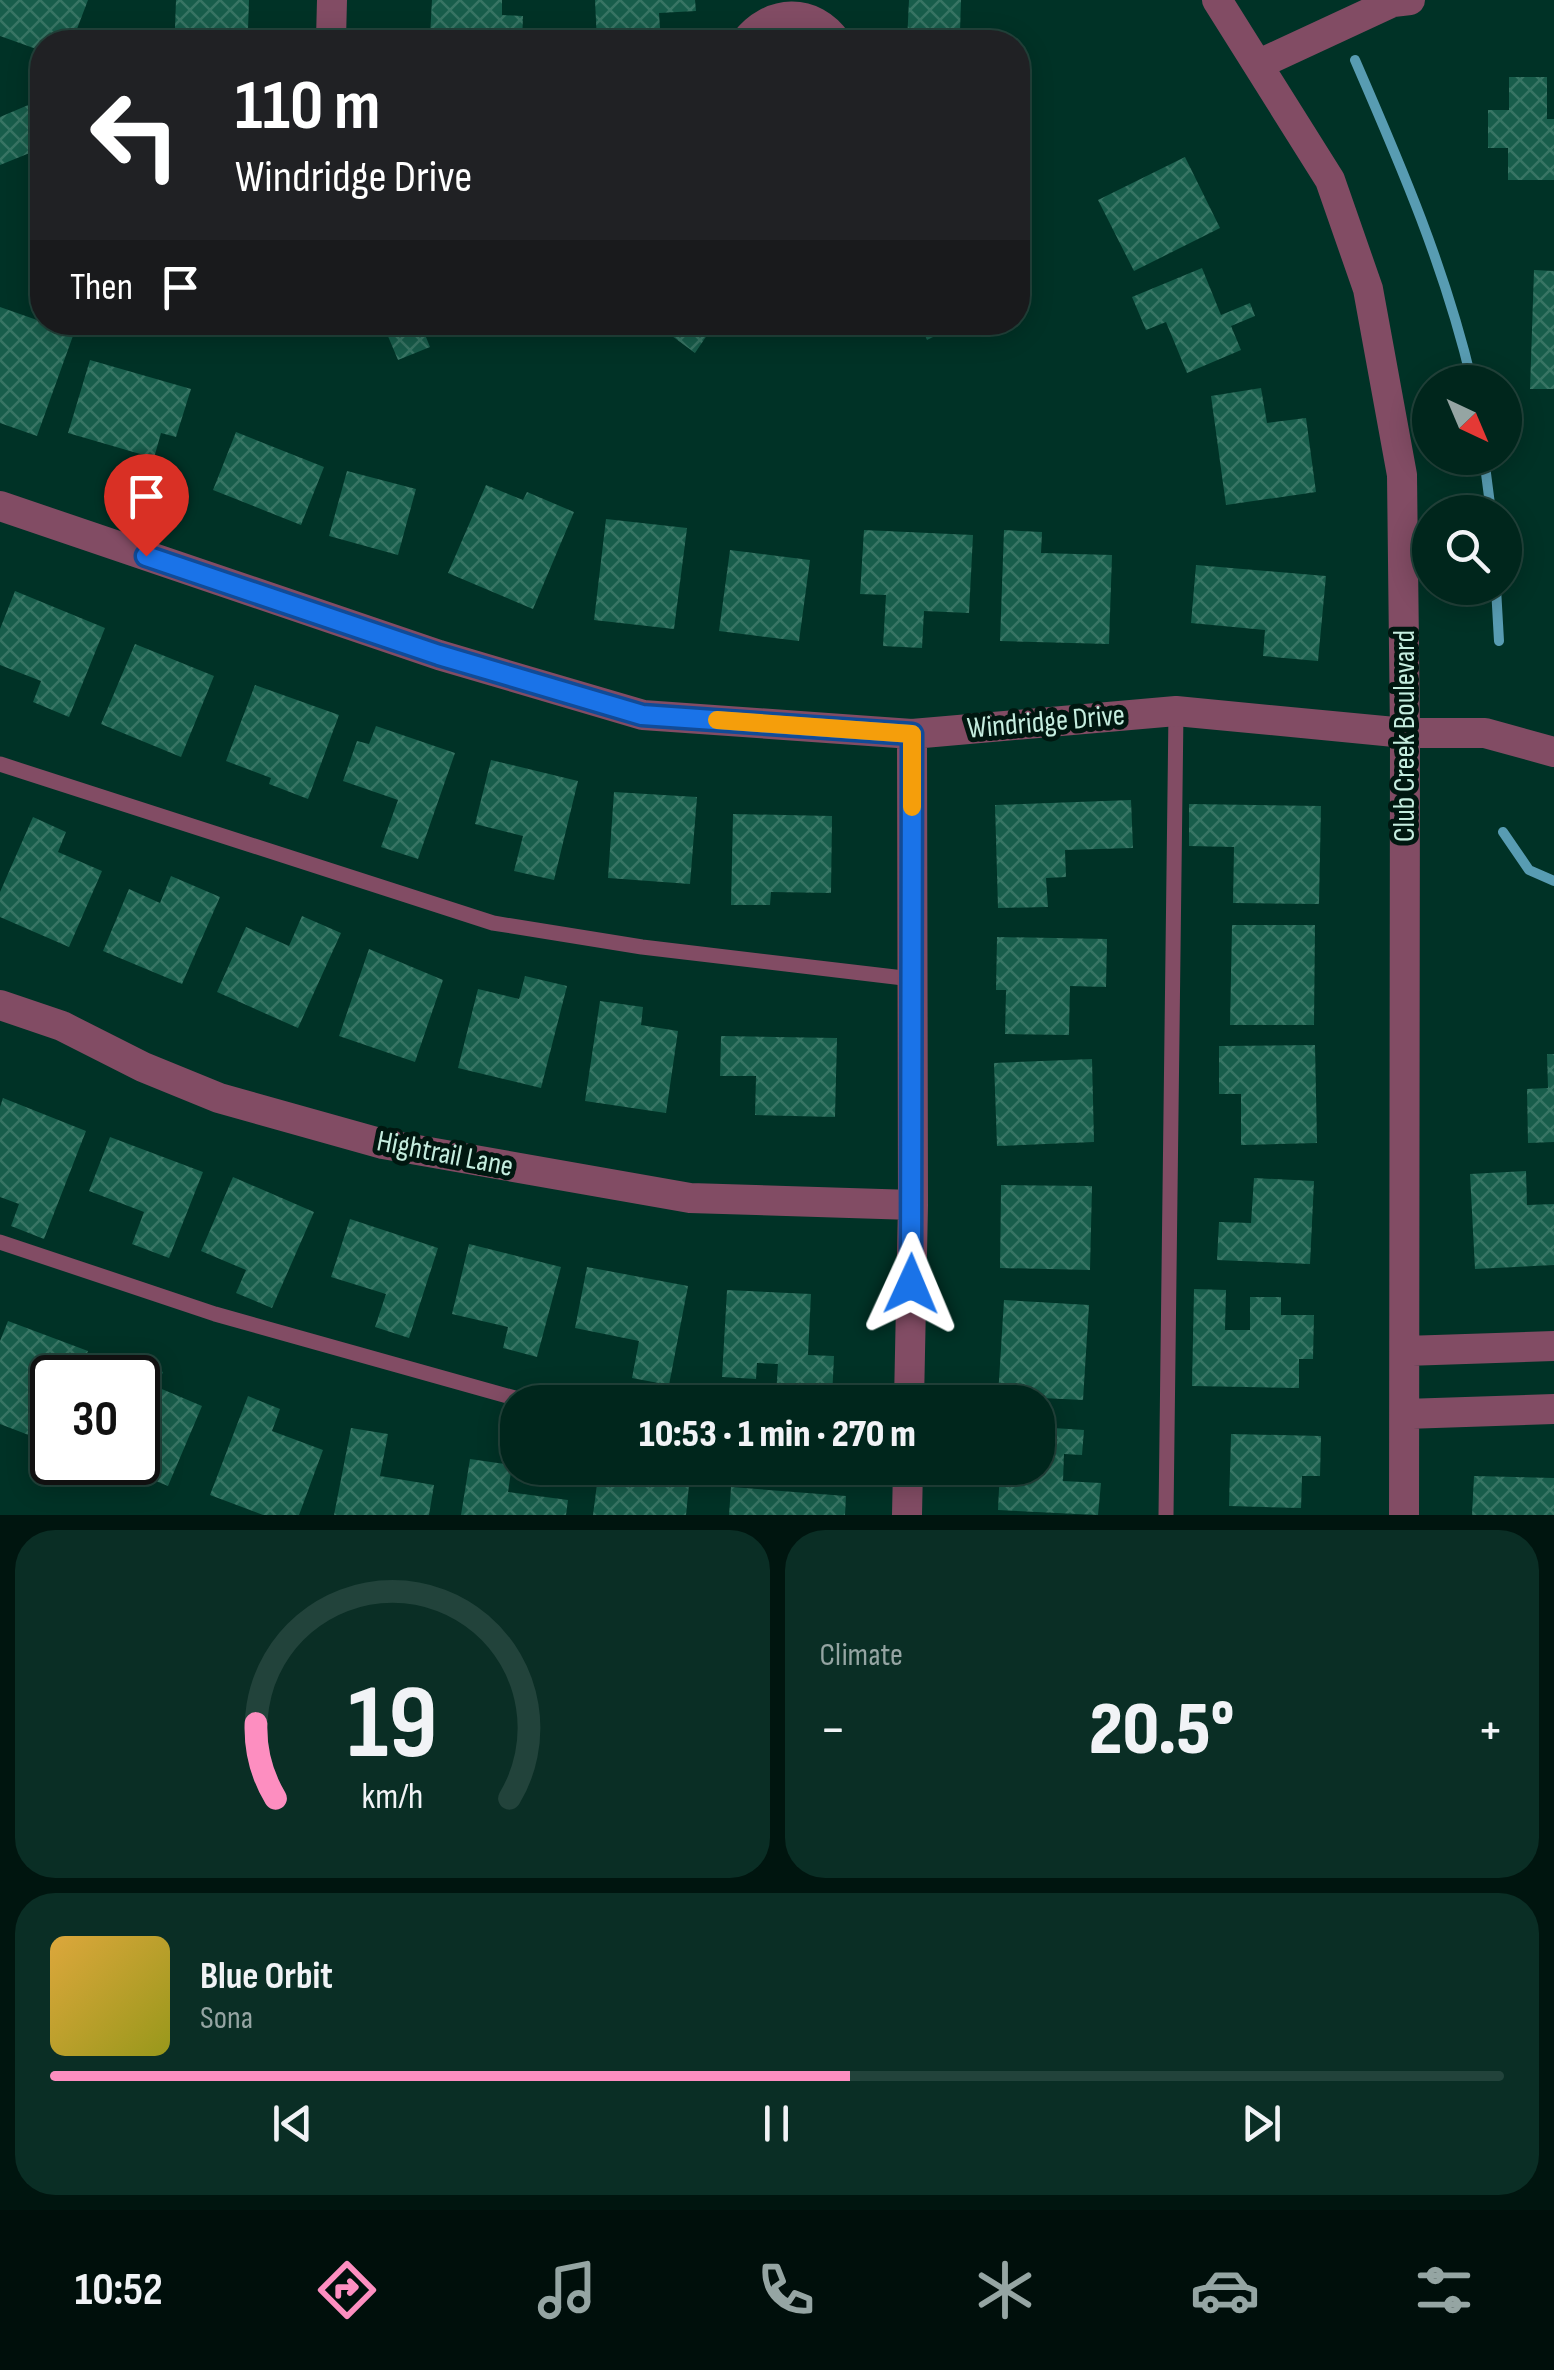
<!DOCTYPE html>
<html lang="en">
<head>
<meta charset="utf-8">
<style>
	body { margin:0; font-family:"Sofia Sans Condensed",sans-serif; background:#0a2e25; color:#f1f3f6; height:100vh; display:flex; flex-direction:column; font-size:38px; white-space:nowrap }
	* { box-sizing:border-box; margin:0 }
	p { font-size:32px; color:#95a5a3 }
	.icon { flex:none; width:55px; height:55px; fill:none; stroke:currentColor; stroke-width:2; stroke-linecap:round; stroke-linejoin:round }
	.map { position:relative; height:1515px; overflow:hidden }
	.details { display:flex; flex-direction:column; gap:15px; padding:15px; background:#00150f; flex:1 }
	.details>* { flex:none }
	.banner { position:absolute; left:30px; top:30px; width:1000px; height:305px; border-radius:40px; box-shadow:0 5px 25px #0003,0 0 0 2px #22433b; background:#202124; color:#fff; overflow:hidden }
	.needle { width:65px; rotate:136deg }
	.controls { position:absolute; left:1412px; top:365px; display:grid; gap:20px }
	.controls a { display:grid; place-items:center; width:110px; height:110px; border-radius:50%; background:#00261c; box-shadow:0 5px 25px #0003,0 0 0 2px #22433b; font-size:50px }
	.speed { position:absolute; left:30px; top:1355px; display:flex; gap:20px; font-size:50px; font-weight:700; text-align:center }
	.speed>* { display:grid; place-content:center; width:130px; height:130px; border-radius:50%; background:#00261c; box-shadow:0 5px 25px #0003,0 0 0 2px #22433b; line-height:1 }
	.speed .limit { border:5px solid #111; border-radius:15px; background:#fff; color:#111 }
	.pin { position:absolute; display:grid; place-items:center; width:85px; height:85px; color:#fff; margin:-102px -42px; border-radius:50% 50% 50% 0; rotate:-45deg; box-shadow:0 0 10px #0007 }
	.pin .icon { rotate:45deg }
	.me { position:absolute; width:110px; margin:-55px; rotate:1deg; stroke-linejoin:round; filter:drop-shadow(0 0 8px #0008) }
	.turn { display:flex; align-items:center; gap:35px; height:210px; padding:0 40px; font-size:45px }
	.turn .icon { width:130px; height:130px; stroke-width:2.5 }
	.turn b { display:block; font-size:70px; line-height:85px }
	.then { display:flex; align-items:center; height:95px; padding:0 40px; background:#0003; gap:20px; font-size:38px }
	.big { font-size:75px; font-weight:800; line-height:1.1 }
	.details .card { flex:1; display:flex; flex-direction:column; justify-content:center; gap:15px; min-width:0; padding:0 35px; border-radius:40px; background:#0a2e25 }
	.details .dial { align-items:center; gap:0 }
	.dial svg { height:260px; overflow:visible; fill:none; stroke:#22433b; stroke-width:7; stroke-linecap:round; text-anchor:middle }
	.dial text { fill:#f1f3f6; stroke:none }
	.song { display:flex; align-items:center; gap:30px }
	.cover { width:120px; height:120px; border-radius:15px; background:linear-gradient(135deg,hsl(40 70% 55%),hsl(60 70% 35%)) }
	.played { height:10px; border-radius:5px; background:linear-gradient(90deg,#fd8ec0 55%,#22433b 55%) }
	.keys { display:flex; justify-content:space-around; direction:ltr }
	.heat { display:flex; justify-content:space-between; align-items:center; font-size:55px; direction:ltr }
	.details .tiles { flex:1; display:grid; gap:15px; grid-template-columns:1fr 1fr }
	.card:last-child { grid-column:span 2 }
	.trip { position:absolute; left:500px; top:1385px; width:555px; height:100px; border-radius:40px; background:#00261c; box-shadow:0 5px 25px #0003,0 0 0 2px #22433b; font-weight:800; line-height:100px; text-align:center }
	.tabs { display:flex; height:160px; justify-content:space-around; align-items:center; background:#000f0b; color:#95a5a3 }
	.tabs .icon { width:70px; height:70px }
	.tabs .current { color:#fd8ec0 }
	.tabs b { font-size:45px; color:#f1f3f6 }
	.map>svg:first-child { display:block }
	.lines { fill:none; stroke-linecap:round; stroke-linejoin:round }
	.stream { stroke:#589cb2; stroke-width:10 }
	.building { fill:url(#building-cross-hatch) }
	.lane { stroke:#824c64; stroke-width:15 }
	.street { stroke:#824c64; stroke-width:30 }
	.route-casing { stroke:#114b97; stroke-width:25 }
	.route { stroke:#1a73e8; stroke-width:18 }
	.slow { stroke:#f59e0b; stroke-width:18 }
	.labels { text-anchor:middle; dominant-baseline:central; stroke-width:10; stroke-linejoin:round; paint-order:stroke }
	.street-label { font-size:30px; fill:#c5eddf; stroke:#001710 }
</style>
</head>
<body>
<div class="map">
<svg width="1554" height="1515" viewBox="0 0 1554 1515">
	<defs>
		<pattern id="building-cross-hatch" width="8" height="8" patternUnits="userSpaceOnUse" patternTransform="scale(2.5)"><rect width="8" height="8" fill="#185d4b"/><path d="M0 0l8 8M0 8l8-8" fill="none" stroke="#387564"/></pattern>
	</defs>
	<rect width="100%" height="100%" fill="#003226"/>
	<g class="lines">
		<path class="stream" d="M1355,60C1402,168 1445,268 1472,382
			M1484,458L1491,512
			M1496,588L1499,641
			M1503,832L1529,870L1554,881"/>
	</g>
	<path class="building" d="M0,0H88L72,42H42V51L0,36Z
		M176,0H249L248,30L175,28Z
		M432,0H502V15L523,16L522,42H479L480,39L430,36Z
		M595,0H695L696,11L659,13L661,42H597Z
		M909,0H961L960,32L990,34L989,42H907Z
		M1509,77H1547V119H1554V180H1508V148H1488V110H1509Z
		M33,103L42,125V148L0,165V117Z
		M1185,157L1220,228L1134,271L1098,200Z
		M1202,268L1221,315L1250,303L1255,316L1231,326L1241,350L1187,373L1166,322L1146,330L1132,297Z
		M1534,270L1554,271V389H1530Z
		M0,307L74,333L37,436L0,423Z
		M382,322H420L430,347L398,360Z
		M653,322H716L695,353Z
		M919,322H963L927,340Z
		M90,360L191,389L176,437L161,433L154,458L68,433Z
		M1261,388L1267,423L1306,418L1316,492L1226,505L1211,396Z
		M236,432L324,467L301,525L213,490Z
		M347,471L416,489L398,555L329,536Z
		M486,485L523,500L527,492L574,512L533,609L448,573Z
		M606,519L687,528L674,629L594,620Z
		M864,530L973,535L969,613L924,611L922,648L883,646L886,595L860,594Z
		M1004,530L1042,532L1041,553L1112,555L1109,644L1000,641Z
		M730,550L810,560L799,641L719,631Z
		M1196,565L1326,576L1318,661L1263,656L1265,630L1191,623Z
		M15,591L105,628L69,717L33,702L41,681L0,665V629Z
		M135,644L214,676L181,757L101,724Z
		M255,685L339,715L308,799L269,784L271,778L226,761Z
		M376,726L455,753L418,859L381,847L398,800L343,781L357,741L369,744Z
		M491,760L578,781L554,880L514,871L523,836L475,824Z
		M614,792L697,797L690,884L608,878Z
		M1131,800L1133,848L1065,850L1066,877L1046,878L1048,907L998,908L995,805Z
		M1189,804L1321,806L1319,904L1233,903L1234,847L1189,846Z
		M733,814L832,816L831,893L771,892L770,905H731Z
		M33,817L66,832L58,852L102,871L69,947L0,917V892Z
		M171,876L220,897L182,984L103,951L129,889L160,903Z
		M302,916L341,933L298,1028L217,992L246,927L289,946Z
		M1232,925H1315L1314,1025H1230Z
		M997,937L1107,939L1106,987L1070,986L1069,1035L1005,1034L1006,990H996Z
		M369,949L443,980L415,1062L339,1036Z
		M525,976L567,986L541,1088L458,1068L478,989L519,999Z
		M600,1001L643,1007L641,1025L678,1031L666,1113L585,1101Z
		M721,1036L837,1038L835,1117L755,1115L756,1076H720Z
		M1315,1045L1317,1143L1241,1145V1094H1219V1046Z
		M1547,1054H1554V1142L1528,1143L1527,1089L1548,1088Z
		M1092,1059L1094,1142L997,1146L994,1063Z
		M3,1098L86,1131L44,1239L11,1226L19,1204L0,1197V1107Z
		M110,1137L203,1172L169,1258L132,1244L144,1212L89,1191Z
		M1526,1171L1527,1205L1554,1204V1265L1475,1269L1470,1174Z
		M233,1177L314,1212L272,1308L236,1293L246,1270L201,1251Z
		M1254,1178L1314,1181L1310,1264L1217,1260L1219,1222L1251,1223Z
		M1001,1185L1092,1186L1090,1270L1000,1268Z
		M350,1219L438,1248L409,1338L375,1327L386,1294L331,1277Z
		M469,1244L561,1267L537,1357L503,1348L508,1327L452,1314Z
		M587,1267L688,1286L669,1385L632,1378L639,1341L575,1328Z
		M1194,1289L1226,1290L1225,1330H1250V1297H1281V1315H1314L1313,1359H1299V1388L1192,1386Z
		M727,1290L811,1294L808,1355L834,1356L832,1398L776,1395L778,1364L757,1363L756,1379L722,1377Z
		M1004,1300L1089,1305L1083,1400L998,1396Z
		M8,1321L88,1351L77,1378H52V1444L0,1424V1341Z
		M128,1358L163,1372L157,1387L202,1406L168,1486L112,1463L138,1462V1378H120Z
		M248,1396L280,1409L272,1431L323,1450L299,1515H263L210,1495Z
		M1038,1427L1084,1430L1082,1455L1064,1454L1063,1481L1101,1483L1098,1515L998,1510L1000,1468H1038Z
		M351,1428L388,1434L380,1476L434,1485L429,1515H334Z
		M1231,1434L1321,1436L1320,1476H1302L1301,1508L1229,1506Z
		M470,1459L512,1465L508,1492L568,1500L566,1515H461Z
		M598,1476L689,1485L686,1515H593Z
		M1474,1476L1554,1478V1515H1472Z
		M731,1487L846,1496L845,1515H729Z"/>
	<g class="lines">
		<path class="lane" d="M0,764L493,923L642,947L912,979
			M0,1242L215,1314L529,1402
			M1166,1515L1176,711"/>
		<path class="street" d="M1217,0L1330,180L1368,289L1402,475L1405,733L1404,1515
			M331,40L332,0
			M745,42C770,9 813,7 837,42
			M1259,64L1393,2L1410,0
			M0,506L439,655L643,715L912,734L1176,711L1405,733H1485L1554,752
			M0,1005L62,1026L143,1067L219,1098L383,1144L690,1198L913,1205
			M1405,1351L1554,1346
			M909,1402L913,1205L912,734
			M1405,1414L1554,1409
			M907,1515L908,1468"/>
	</g>
	<g class="lines">
		<g class="route-casing">
			<path id="route" d="M146,556L439,655L642,715L912,734L911,1284"/>
		</g>
		<use href="#route" class="route"/>
		<path class="slow" d="M717,720L912,734V807"/>
	</g>
	<g class="labels">
		<g class="street-label">
			<text transform="translate(1046 722) rotate(-5)">Windridge Drive</text>
			<text transform="translate(1405 736) rotate(-90)">Club Creek Boulevard</text>
			<text transform="translate(445 1154) rotate(11)">Hightrail Lane</text>
		</g>
	</g>
</svg>
<div class="controls">
<a><svg class="needle" viewBox="-14 -14 28 28"><path d="M0-13l5 13h-10z" fill="#e53935"/><path d="M0 13l5-13h-10z" fill="#95a5a3"/></svg></a>
<a><svg class="icon" aria-label="search" viewBox="0 0 24 24"><circle cx="10" cy="10" r="6"/><path d="M15 15l6 6"/></svg></a>
</div>
<div class="speed"><div class="limit">30</div></div>
<div class="pin" style="left:146px;top:556px;background:#d93025"><svg class="icon" aria-label="arrive" viewBox="0 0 24 24"><path d="M6 21V4h12l-3 4 3 4H6"/></svg></div>
<svg class="me" style="left:911px;top:1284px" viewBox="-20 -20 40 40"><path d="M0-17L14 15 0 8-14 15z" fill="#1a73e8" stroke="#fff" stroke-width="4"/></svg>
<div class="trip">10:53 · 1 min · 270 m</div>
<div class="banner">
<div class="turn"><svg class="icon" aria-label="left" viewBox="0 0 24 24"><path d="M17 20v-9H6M10 6l-5 5 5 5"/></svg><div><b>110 m</b>Windridge Drive</div></div>
<div class="then">Then<svg class="icon" aria-label="arrive" viewBox="0 0 24 24"><path d="M6 21V4h12l-3 4 3 4H6"/></svg></div>
</div>
</div>
<section class="details">
<div class="tiles">
<div class="card dial"><svg viewBox="0 0 100 80">
<path d="M14 69A42 42 0 1 1 86 69"/>
<path d="M14 69A42 42 0 0 1 8 46" stroke="#fd8ec0"/>
<text x="50" y="56" font-size="32" font-weight="700">19</text>
<text x="50" y="72" font-size="11">km/h</text>
</svg></div>
<div class="card"><p>Climate</p>
<div class="heat"><a>−</a><b class="big">20.5°</b><a>+</a></div>
</div>
<div class="card">
<div class="song"><i class="cover"></i><div><b>Blue Orbit</b><p>Sona</p></div></div>
<div class="played"></div>
<div class="keys"><svg class="icon" aria-label="previous" viewBox="0 0 24 24"><path d="M18 5L8 12l10 7zM5 5v14"/></svg><svg class="icon" aria-label="pause" viewBox="0 0 24 24"><path d="M8 5v14M16 5v14"/></svg><svg class="icon" aria-label="next" viewBox="0 0 24 24"><path d="M6 5l10 7-10 7zM19 5v14"/></svg></div>
</div>
</div>
</section>
<nav class="tabs">
<b>10:52</b>
<svg class="icon current" aria-label="directions" viewBox="0 0 24 24"><path d="M12 3l9 9-9 9-9-9zM9 14v-3h6M13 9l2 2-2 2"/></svg>
<svg class="icon" aria-label="music" viewBox="0 0 24 24"><path d="M9 18V5l10-2v13"/><circle cx="6" cy="18" r="3"/><circle cx="16" cy="16" r="3"/></svg>
<svg class="icon" aria-label="phone" viewBox="0 0 24 24"><path d="M5 4h4l2 5-3 2q2 4 5 5l2-3 5 2v4C11 20 4 13 5 4z"/></svg>
<svg class="icon" aria-label="climate" viewBox="0 0 24 24"><path d="M12 3v18M4 7l16 10M4 17L20 7"/></svg>
<svg class="icon" aria-label="car" viewBox="0 0 24 24"><path d="M5 17H2v-5l4-1 3-4h7l3 4 3 1v5h-3M9 17h6M6 11h13"/><circle cx="7" cy="17" r="2"/><circle cx="17" cy="17" r="2"/></svg>
<svg class="icon" aria-label="filters" viewBox="0 0 24 24"><path d="M4 7h16M4 17h16"/><circle cx="9" cy="7" r="2"/><circle cx="15" cy="17" r="2"/></svg>
</nav>
</body>
</html>
